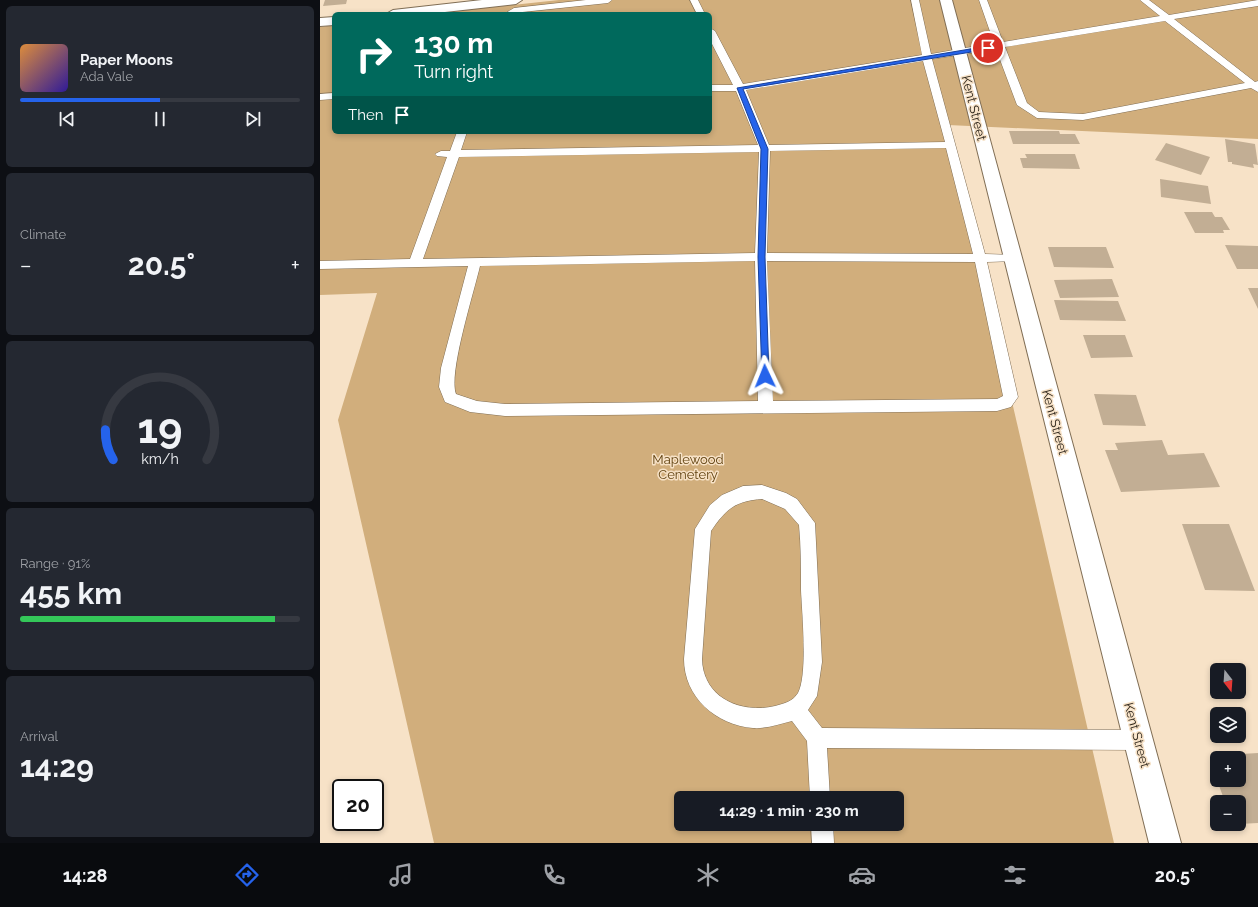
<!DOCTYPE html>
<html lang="en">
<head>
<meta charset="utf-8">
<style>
	body { margin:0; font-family:Raleway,sans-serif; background:#242831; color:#f1f3f6; height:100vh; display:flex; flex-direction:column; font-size:15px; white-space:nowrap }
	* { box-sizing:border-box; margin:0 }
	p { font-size:13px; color:#9ea1a6 }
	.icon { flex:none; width:22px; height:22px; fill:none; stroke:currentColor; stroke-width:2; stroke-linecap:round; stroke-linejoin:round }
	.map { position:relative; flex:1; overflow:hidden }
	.panel { display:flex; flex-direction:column; gap:6px; padding:6px; background:#0d0f14; width:320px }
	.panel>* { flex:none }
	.top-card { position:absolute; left:12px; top:12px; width:380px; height:122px; border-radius:6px; box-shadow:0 2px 6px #0003; background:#00695c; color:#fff; overflow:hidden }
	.needle { width:26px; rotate:163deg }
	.controls { position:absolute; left:890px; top:663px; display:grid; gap:8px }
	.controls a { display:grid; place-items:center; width:36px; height:36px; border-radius:6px; background:#171b24; box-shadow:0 2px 6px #0003; font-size:20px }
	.speed { position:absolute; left:12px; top:779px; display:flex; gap:8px; font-size:20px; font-weight:700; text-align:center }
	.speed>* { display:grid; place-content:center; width:52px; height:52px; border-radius:50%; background:#171b24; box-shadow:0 2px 6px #0003; line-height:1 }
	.speed .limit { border:2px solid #111; border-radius:6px; background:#fff; color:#111 }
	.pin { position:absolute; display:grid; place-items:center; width:34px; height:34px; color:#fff; margin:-17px; border:2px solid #fff; border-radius:50%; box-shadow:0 1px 4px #0007 }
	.me { position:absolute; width:44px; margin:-22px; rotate:358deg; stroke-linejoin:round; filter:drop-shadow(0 0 3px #0008) }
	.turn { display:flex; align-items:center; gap:14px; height:84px; padding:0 16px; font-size:18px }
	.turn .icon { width:52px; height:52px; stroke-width:2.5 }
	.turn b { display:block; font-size:28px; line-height:34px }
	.then { display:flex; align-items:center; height:38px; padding:0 16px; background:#0003; gap:8px; font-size:15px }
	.big { font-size:30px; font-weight:700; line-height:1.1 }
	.panel .widget { flex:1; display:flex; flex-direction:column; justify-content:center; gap:6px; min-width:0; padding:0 14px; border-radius:6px; background:#242831 }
	.panel .dial { align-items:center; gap:0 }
	.dial svg { height:104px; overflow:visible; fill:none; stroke:#363941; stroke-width:7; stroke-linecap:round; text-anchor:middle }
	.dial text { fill:#f1f3f6; stroke:none }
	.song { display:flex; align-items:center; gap:12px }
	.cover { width:48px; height:48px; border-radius:6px; background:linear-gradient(135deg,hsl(30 70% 55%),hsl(250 70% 35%)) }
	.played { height:4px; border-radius:2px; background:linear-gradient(90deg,#2563eb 50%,#363941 50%) }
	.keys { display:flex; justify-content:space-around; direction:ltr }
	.heat { display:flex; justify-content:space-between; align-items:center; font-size:22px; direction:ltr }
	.charge { height:6px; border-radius:3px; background:linear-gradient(90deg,#34c759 91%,#363941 0) }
	.trip { position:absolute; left:354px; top:791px; width:230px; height:40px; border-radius:6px; background:#171b24; box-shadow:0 2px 6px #0003; font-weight:700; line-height:40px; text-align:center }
	.menu { display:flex; height:64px; justify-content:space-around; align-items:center; background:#090b0e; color:#9ea1a6 }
	.menu .icon { width:28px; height:28px }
	.menu .on { color:#2563eb }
	.menu b { font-size:18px; color:#f1f3f6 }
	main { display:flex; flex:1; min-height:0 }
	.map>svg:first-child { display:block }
	.green { fill:#d1ae7c; fill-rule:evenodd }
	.building { fill:#c2ae94 }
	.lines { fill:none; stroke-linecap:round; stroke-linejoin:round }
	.lane-casing { stroke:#806e55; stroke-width:1 }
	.secondary-casing { stroke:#806e55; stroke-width:2 }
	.lane { fill:#fff; fill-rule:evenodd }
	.secondary { fill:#fff; fill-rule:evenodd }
	.route { fill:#2563eb; stroke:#184099 }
	.labels { text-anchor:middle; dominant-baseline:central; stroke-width:3; stroke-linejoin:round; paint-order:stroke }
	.street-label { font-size:13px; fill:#2e261c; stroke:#f7e2c7 }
	.park-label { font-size:13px; fill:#614210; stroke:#f7e2c7 }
</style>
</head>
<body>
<main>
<section class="panel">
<div class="widget">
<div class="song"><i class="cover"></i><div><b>Paper Moons</b><p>Ada Vale</p></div></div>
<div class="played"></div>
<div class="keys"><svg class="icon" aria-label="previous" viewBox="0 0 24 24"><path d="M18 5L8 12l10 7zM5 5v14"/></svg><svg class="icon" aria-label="pause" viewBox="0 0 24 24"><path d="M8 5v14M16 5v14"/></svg><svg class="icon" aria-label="next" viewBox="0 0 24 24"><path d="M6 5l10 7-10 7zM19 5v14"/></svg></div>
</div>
<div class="widget"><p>Climate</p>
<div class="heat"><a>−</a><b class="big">20.5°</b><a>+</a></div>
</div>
<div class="widget dial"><svg viewBox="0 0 100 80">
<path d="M14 69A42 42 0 1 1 86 69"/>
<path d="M14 69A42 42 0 0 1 8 46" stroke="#2563eb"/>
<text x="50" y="56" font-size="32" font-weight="700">19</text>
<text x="50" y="72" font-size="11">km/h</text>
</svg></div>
<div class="widget"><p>Range · 91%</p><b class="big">455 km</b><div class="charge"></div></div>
<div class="widget"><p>Arrival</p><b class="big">14:29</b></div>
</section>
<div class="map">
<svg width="938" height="843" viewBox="0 0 938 843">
	<rect width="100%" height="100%" fill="#f7e2c7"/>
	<path class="green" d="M239,0H938V139L628,125L794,843H114L18,420L57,293L0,295V27L14,25V132H390V14H109ZM361,798H577V824H361Z"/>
	<path class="building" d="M5,0H27L26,4L3,6Z
		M689,131H739L740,134H755L760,144H693Z
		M905,139L935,144L938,165L933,164L934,168L912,164V162H908Z
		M846,143L890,157L881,175L835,160Z
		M705,154H755L760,169L703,168L700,158H707Z
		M840,179L888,186L891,204L841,197Z
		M864,212H892L895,217H902L910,230H903L904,233H875Z
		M905,245L938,246V269H917Z
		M728,247H786L794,268L734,267Z
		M792,279L799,297L740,298L734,280Z
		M928,288H938V309Z
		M734,300L798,301L806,321L740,320Z
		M763,335H805L813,357L771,358Z
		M774,394L816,395L826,426L783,425Z
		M842,440L848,455L884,453L900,487L801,492L785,450H798L795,443Z
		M862,524H909L935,591L885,590Z
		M938,753V823L919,824V802H905L897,780H919V758H905L904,755Z"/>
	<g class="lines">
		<g class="lane-casing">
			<path id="lane" d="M266,0H292L288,3L184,14L194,8Z
				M370,0H378L385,14H377Z
				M591,0H599L611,54L674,43L659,0H667L683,42L840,16L820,0H829L849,15L938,0V6L854,19L935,82L938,81V92L931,88L763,120L717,118L697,105L676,49L612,59L665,254L696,255L698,258L696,261L667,262L698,397L691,407L677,411L185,416L150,412L125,402L119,387L121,368L148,266L0,269V261L90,259L127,157L117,156L115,154L121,151H130L137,132H147L141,150L438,145L416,91H390V85H413L390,40V28L395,31L423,84L602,55ZM845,21L925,83L763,114L719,112L707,103L685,47ZM603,61L625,142L449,145L426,90ZM626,148L653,254L447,253L450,151ZM439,152L435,253L103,259L139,157ZM435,261L438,401L185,404L157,401L136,394C128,374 154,292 160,266ZM447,261L655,262L683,396L677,399L453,401Z
				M14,93V99L0,100V94Z
				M442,485L466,493L477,499L495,523L502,662L497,696L488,710L502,728L818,730L825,733L828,740L825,747L818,750L507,748L510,798H490L487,741L472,721C459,724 446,729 433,728C396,725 364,697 364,659L375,529L390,505L402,495L423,486ZM442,499L465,509L479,525C481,546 481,568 481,590C482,612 488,674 478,693C472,702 465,703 455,706C421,714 383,698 382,659L391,531C406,509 415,501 442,499Z
				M491,824H513L514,843H492Z"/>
		</g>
		<g class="secondary-casing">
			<path id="secondary" d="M162,0H202L196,4L107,14H66L73,10Z
				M620,0H632L861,843H829Z
				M14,17V25L0,26V18Z"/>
		</g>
		<use href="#lane" class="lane"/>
		<use href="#secondary" class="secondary"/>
	</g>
	<path class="route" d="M668,46L670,49L423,89L448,149L445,257L449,376L445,380L442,379L438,257L441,149L417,88Z"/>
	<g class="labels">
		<g class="street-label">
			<text transform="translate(654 108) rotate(76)">Kent Street</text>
			<text transform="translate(735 422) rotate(75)">Kent Street</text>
			<text transform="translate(817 735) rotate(75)">Kent Street</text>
		</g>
		<g class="park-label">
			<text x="368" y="459">Maplewood<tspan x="368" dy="15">Cemetery</tspan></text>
		</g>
	</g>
</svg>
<div class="controls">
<a><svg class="needle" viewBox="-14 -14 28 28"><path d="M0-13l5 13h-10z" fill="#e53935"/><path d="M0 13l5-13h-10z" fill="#9ea1a6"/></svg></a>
<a><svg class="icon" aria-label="layers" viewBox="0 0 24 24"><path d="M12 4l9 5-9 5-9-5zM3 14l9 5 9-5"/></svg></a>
<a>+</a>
<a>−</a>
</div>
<div class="speed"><div class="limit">20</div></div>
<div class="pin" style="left:668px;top:48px;background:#d93025"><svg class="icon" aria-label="arrive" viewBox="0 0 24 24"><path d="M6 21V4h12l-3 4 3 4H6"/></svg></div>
<svg class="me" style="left:445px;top:376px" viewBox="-20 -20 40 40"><path d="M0-17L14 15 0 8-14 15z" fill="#2563eb" stroke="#fff" stroke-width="4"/></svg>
<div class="trip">14:29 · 1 min · 230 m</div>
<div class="top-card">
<div class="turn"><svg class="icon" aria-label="right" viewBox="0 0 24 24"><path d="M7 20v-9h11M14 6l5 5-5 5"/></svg><div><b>130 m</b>Turn right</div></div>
<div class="then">Then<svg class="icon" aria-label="arrive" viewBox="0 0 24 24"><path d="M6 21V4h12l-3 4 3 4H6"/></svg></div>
</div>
</div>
</main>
<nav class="menu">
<b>14:28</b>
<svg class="icon on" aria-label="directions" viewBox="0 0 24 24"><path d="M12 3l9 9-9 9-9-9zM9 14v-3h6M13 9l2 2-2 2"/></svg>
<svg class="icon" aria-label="music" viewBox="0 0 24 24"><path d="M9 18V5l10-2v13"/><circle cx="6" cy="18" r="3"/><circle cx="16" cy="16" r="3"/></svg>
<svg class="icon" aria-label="phone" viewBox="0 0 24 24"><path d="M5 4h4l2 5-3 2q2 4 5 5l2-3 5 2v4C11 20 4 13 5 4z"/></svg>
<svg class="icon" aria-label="climate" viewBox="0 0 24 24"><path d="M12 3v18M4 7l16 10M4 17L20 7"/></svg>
<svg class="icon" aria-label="car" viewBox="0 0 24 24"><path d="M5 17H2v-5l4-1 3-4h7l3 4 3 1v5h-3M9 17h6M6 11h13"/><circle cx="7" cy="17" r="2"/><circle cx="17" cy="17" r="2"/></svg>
<svg class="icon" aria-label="filters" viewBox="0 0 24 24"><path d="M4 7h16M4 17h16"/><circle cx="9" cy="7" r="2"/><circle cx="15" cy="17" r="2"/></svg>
<b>20.5°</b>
</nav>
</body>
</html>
